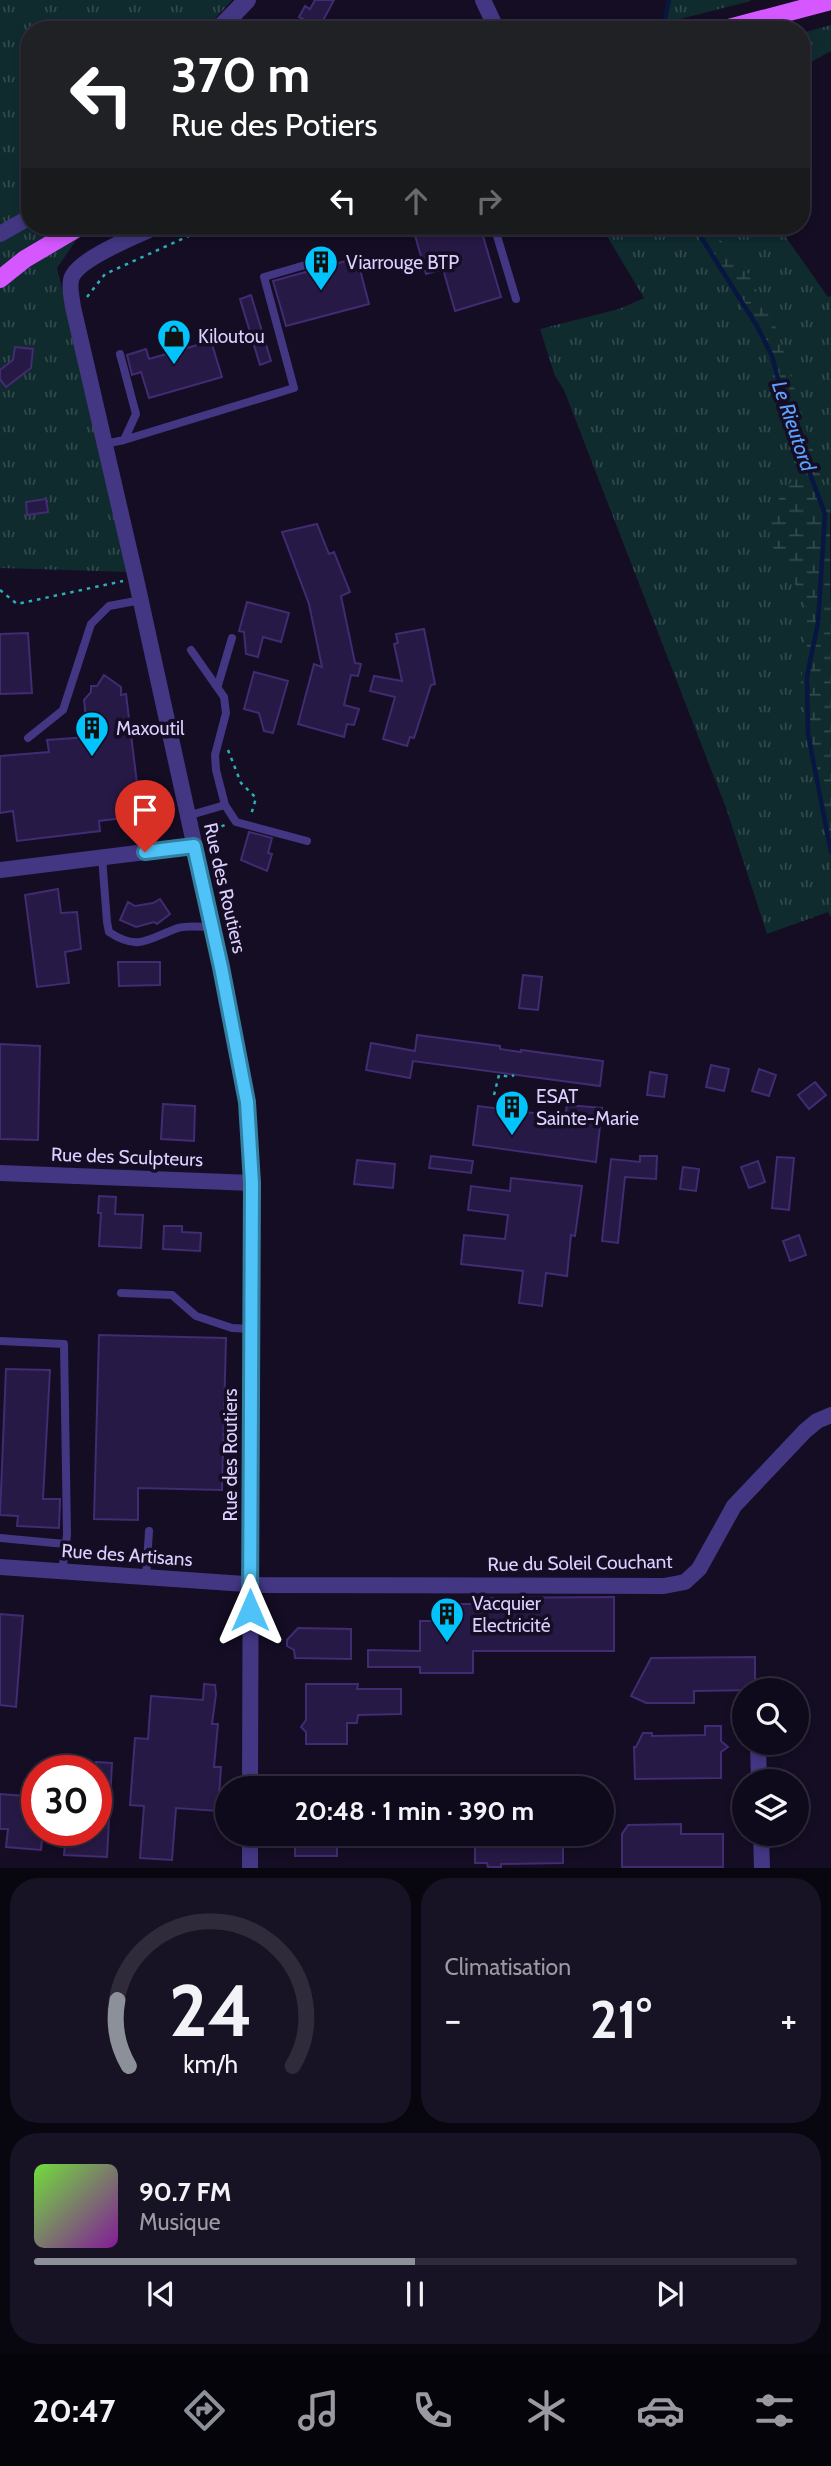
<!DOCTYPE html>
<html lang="fr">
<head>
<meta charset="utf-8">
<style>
	body { margin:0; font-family:Cabin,sans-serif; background:#181324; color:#f1f3f6; height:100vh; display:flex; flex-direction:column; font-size:26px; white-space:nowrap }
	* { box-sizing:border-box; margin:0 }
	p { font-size:23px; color:#9b9aa3 }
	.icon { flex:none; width:38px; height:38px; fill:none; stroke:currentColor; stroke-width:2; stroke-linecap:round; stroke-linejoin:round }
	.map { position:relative; height:1868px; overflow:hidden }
	.details { display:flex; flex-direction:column; gap:10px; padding:10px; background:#08060f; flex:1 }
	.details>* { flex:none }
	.top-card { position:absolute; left:21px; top:21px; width:789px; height:214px; border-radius:28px; box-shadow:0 4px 10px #0003,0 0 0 2px #2f2b3a; background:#202124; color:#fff; overflow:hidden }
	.buttons { position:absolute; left:732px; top:1678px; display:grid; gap:14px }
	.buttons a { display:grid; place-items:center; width:77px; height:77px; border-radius:50%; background:#0f0a1b; box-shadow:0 4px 10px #0003,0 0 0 2px #2f2b3a; font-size:35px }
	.speed { position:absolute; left:21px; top:1755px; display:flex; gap:14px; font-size:35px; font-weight:700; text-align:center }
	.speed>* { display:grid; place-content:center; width:91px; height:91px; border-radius:50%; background:#0f0a1b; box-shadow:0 4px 10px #0003,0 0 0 2px #2f2b3a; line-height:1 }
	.speed .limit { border:10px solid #d22; background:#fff; color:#111 }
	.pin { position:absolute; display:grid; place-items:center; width:60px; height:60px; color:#fff; margin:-72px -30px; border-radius:50% 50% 50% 0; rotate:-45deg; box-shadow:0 0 7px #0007 }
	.pin .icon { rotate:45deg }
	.me { position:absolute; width:77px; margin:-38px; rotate:0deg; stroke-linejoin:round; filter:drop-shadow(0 0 5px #0008) }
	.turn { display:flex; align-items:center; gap:24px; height:147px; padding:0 35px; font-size:32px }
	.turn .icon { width:91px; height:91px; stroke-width:2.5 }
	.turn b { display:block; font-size:49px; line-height:60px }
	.lanes { display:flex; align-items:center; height:66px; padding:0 35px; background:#0003; justify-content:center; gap:35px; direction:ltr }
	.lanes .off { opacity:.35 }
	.big { font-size:52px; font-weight:800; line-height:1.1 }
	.details .tile { flex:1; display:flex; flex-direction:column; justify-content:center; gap:10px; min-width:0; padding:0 24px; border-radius:28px; background:#181324 }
	.details .dial { align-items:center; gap:0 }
	.dial svg { height:182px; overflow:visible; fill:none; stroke:#2f2b3a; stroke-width:7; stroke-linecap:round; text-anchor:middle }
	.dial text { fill:#f1f3f6; stroke:none }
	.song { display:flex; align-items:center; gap:21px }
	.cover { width:84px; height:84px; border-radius:10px; background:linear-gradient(135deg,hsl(100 70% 55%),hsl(290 70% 35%)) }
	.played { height:7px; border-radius:4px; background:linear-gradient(90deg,#8c9099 50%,#2f2b3a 50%) }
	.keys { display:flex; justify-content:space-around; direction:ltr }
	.heat { display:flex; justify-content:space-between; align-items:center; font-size:38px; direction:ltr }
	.details .tiles { flex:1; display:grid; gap:10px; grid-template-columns:1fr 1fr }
	.tile:last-child { grid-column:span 2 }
	.trip { position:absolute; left:215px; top:1776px; width:399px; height:70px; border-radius:35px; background:#0f0a1b; box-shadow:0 4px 10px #0003,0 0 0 2px #2f2b3a; font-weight:800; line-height:70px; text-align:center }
	.tab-bar { display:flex; height:112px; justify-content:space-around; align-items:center; background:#06040b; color:#9b9aa3 }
	.tab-bar .icon { width:49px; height:49px }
	.tab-bar .active { color:#8c9099 }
	.tab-bar b { font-size:32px; color:#f1f3f6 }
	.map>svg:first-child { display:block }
	.grass { fill:url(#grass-tufts) }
	.wetland { fill:url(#wetland-marsh) }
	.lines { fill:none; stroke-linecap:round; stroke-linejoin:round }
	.stream { stroke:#081742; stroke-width:4.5 }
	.building { fill:#271945; stroke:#412b72; stroke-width:2 }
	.path { stroke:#2cafb7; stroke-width:2.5; stroke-dasharray:3.5 5; stroke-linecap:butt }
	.service { stroke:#433784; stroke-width:8 }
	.minor { stroke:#433784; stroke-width:16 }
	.tertiary { stroke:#433784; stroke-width:18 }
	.primary { stroke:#d457ff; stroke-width:18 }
	.route-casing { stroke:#337fa1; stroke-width:18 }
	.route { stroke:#4fc3f7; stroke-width:12 }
	.labels { text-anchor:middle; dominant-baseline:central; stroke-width:7; stroke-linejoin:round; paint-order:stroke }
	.poi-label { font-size:19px; fill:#dbd0ff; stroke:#140d24; text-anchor:start }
	.street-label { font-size:19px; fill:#dbd0ff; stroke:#140d24 }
	.water-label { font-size:21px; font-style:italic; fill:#5ea2ff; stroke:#140d24 }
</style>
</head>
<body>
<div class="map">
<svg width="831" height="1868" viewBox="0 0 831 1868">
	<defs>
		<pattern id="grass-tufts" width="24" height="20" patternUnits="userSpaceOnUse" patternTransform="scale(1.75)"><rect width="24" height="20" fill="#102b2e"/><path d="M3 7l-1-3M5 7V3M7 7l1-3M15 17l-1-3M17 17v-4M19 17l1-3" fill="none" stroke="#32494d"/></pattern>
		<pattern id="wetland-marsh" width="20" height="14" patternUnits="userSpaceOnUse" patternTransform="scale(1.75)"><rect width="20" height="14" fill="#102b2e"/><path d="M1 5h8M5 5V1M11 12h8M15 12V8" fill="none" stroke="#32494d"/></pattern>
	</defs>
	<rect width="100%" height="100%" fill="#140d24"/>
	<path class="grass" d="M0,0H232L205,30H30V226H86L57,268L131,572L0,568Z
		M669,0H750L751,1L664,23Z
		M831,25V51L802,67V33Z
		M601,226H778L828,297L831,296V513L826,514L831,607V918L828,912L767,934L726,808L564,390L555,376L540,329L619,309L644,298Z"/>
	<path class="wetland" d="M692,226H708L745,268L777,330L830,508L831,849L816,779L801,682L808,610L785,564L769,542L772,509L795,476L792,437L761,338Z"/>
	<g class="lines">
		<path class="stream" d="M666,29L664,23L669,0
			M694,226L757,326L772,356L786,409L825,514L818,623L807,676L808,734L831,852"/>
	</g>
	<path class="building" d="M315,0H334L319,28L299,17L305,6L310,9Z
		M437,226H480L501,297L455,311L443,269L426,274L414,232Z
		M357,258L369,304L286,326L273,281Z
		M251,295L271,361L260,365L240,299Z
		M211,341L222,377L149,398L141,372L132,375L127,355L146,349L149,359Z
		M15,347L33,349L31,368L6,387L0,379V370L13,360Z
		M46,499L48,512L27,515L26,502Z
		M317,524L329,554L334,552L350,592L341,596L355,663L361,664L358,676L351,675L344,705L359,709L354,725L347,724L344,737L298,724L314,664L322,667L309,604L282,532Z
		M247,602L289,613L281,642L263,637L258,657L246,654L244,632L239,631Z
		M424,629L435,684L431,685L414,738L410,737L407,746L383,739L395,697L370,691L374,676L402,681L394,644L398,643L396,634Z
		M28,633L32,693L0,694V634Z
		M254,672L288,681L273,733L264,731L259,713L244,709Z
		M104,675L121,687V695L126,694L141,816L99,821L100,831L17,841L13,811L0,813V756L49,752L47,740L88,737L84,700L91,692V686H97Z
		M249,832L272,838L268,853L272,854L267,871L241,860Z
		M58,889L61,913L77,912L81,949L65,952L69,983L37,987L25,895Z
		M160,899L170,914L157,924L154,922L136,927L120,920L128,902L135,906L153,903Z
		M118,962H160V985L119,986Z
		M523,975L542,977L538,1010L519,1008Z
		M417,1035L500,1046V1049L521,1052V1050L603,1061L600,1086L413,1061L410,1078L366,1070L371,1043L415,1051Z
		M0,1044L40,1046L38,1140L0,1139Z
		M711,1065L729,1069L724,1091L706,1087Z
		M759,1069L776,1075L769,1096L752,1091Z
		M650,1072L667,1075L664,1097L647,1095Z
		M815,1082L826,1095L809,1109L798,1095Z
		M163,1104L195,1106L194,1141L161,1139Z
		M567,1105L602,1108L596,1162L473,1145L478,1106L565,1117Z
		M431,1156L473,1161L471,1173L429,1168Z
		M640,1156H657L656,1179L625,1177L618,1243L602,1241L611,1159L640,1162Z
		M777,1157L794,1158L789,1210L772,1208Z
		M357,1160L395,1164L393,1188L354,1184Z
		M758,1161L765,1182L749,1188L741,1167Z
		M683,1167L699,1169L696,1191L680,1189Z
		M511,1178L582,1186L575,1236L571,1235L567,1276L546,1273L542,1306L519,1303L523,1271L461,1264L464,1235L505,1239L508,1215L468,1210L471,1186L510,1191Z
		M99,1196L116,1197L115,1214L143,1215L141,1248L99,1246L101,1213H98Z
		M164,1226H182V1232L201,1233L200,1251L163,1249Z
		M799,1235L806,1255L790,1261L783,1241Z
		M99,1335L226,1338L222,1490L138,1488V1520L94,1519Z
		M6,1369L50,1370L43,1499H60L59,1528L17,1526L18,1516L0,1515Z
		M614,1597V1651H473V1673H420V1667H368V1650L420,1651V1621H451V1604H475V1598Z
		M0,1614L23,1616L16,1707L0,1705Z
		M298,1628L351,1629V1659L295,1658L294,1650L287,1646V1640Z
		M755,1657V1690L694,1691V1703H646L631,1696L651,1658Z
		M204,1684L215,1685L216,1694L212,1724H218L214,1767H221L218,1811L176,1808L172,1860L140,1858L144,1806L130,1805L135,1738L148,1739L151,1696L203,1700Z
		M306,1684H358L357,1689H401V1714L358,1715L357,1723H347V1744H306V1732L301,1727L306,1720Z
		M705,1726H721V1741L728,1747L721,1752V1778L635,1779L634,1747H636L643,1733H652V1736L705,1735Z
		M96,1762L112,1763L107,1857L64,1855L66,1830H96Z
		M0,1794L37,1797V1830H43L41,1850L6,1847L8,1829H0Z
		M681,1824V1834H723V1867H622V1834L628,1825Z
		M295,1834H337V1856H295Z
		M475,1834H563V1863L501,1864V1867H488L487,1863H475Z"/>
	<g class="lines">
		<path class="path" d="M509,25L524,22L542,30
			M87,297L105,274L202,230L216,226
			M0,590L17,604L123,581
			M228,750L241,783L256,798L251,815
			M207,835L214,829L225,825
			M494,1095L499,1075L511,1077L514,1075"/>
		<path class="service" d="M494,226L516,299
			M124,440L294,388L264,277L319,261
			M105,444L124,440L136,414L120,354
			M218,685L232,638
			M28,738L63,710L91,624L109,606L141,600
			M225,805L236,822L307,841
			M187,816L225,805L216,770L215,755L226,713L224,697L191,650
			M102,857L107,922L109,932C139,952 149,938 178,928C188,925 201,927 212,927
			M121,1293L172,1295L196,1316L232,1328L252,1329
			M0,1341L64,1344L67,1535L62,1572
			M0,1538L65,1544
			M146,1578L149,1531"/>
		<path class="minor" d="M483,0L497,30
			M158,226C139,235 75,259 71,280C69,288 72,299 73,307L136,579L221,966L247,1102L252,1183L250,1788
			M0,234L30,217
			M0,870L194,846
			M0,1173L252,1183
			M0,1567L261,1585L664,1586L685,1582L699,1569L734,1506L805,1431L817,1421L831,1415
			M758,1743L759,1782
			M761,1834L762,1868
			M250,1868V1834"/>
		<path class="tertiary" d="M218,30L247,0"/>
		<path class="primary" d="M721,30L831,1
			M0,279L25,259L81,226"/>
	</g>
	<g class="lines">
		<g class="route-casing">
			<path id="route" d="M145,852L194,846L221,967L247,1102L252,1183L250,1610"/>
		</g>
		<use href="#route" class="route"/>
	</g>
	<defs>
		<g id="building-pin" transform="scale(1.75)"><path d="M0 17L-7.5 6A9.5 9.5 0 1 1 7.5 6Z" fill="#00c4fb" stroke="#140d24"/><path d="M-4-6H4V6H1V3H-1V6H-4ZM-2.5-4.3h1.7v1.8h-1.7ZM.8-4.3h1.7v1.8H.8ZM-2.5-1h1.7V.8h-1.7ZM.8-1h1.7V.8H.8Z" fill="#111"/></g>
		<g id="shop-pin" transform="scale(1.75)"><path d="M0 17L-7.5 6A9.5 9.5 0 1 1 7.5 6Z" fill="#00c4fb" stroke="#140d24"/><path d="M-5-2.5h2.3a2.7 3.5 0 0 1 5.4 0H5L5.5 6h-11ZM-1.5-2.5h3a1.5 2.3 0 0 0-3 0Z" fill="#111"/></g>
	</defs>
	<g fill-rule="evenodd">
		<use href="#building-pin" x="321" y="262"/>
		<use href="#shop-pin" x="174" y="336"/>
		<use href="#building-pin" x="92" y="728"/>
		<use href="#building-pin" x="512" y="1107"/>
		<use href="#building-pin" x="447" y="1614"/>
	</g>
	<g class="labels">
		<g class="poi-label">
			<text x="346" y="262">Viarrouge BTP</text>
			<text x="198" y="336">Kiloutou</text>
			<text x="116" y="728">Maxoutil</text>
			<text x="536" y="1096">ESAT<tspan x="536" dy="22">Sainte-Marie</tspan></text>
			<text x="472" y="1603">Vacquier<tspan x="472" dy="22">Electricité</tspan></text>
		</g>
		<g class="street-label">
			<text transform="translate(225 888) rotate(77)">Rue des Routiers</text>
			<text transform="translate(127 1157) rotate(2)">Rue des Sculpteurs</text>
			<text transform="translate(230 1455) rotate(-90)">Rue des Routiers</text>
			<text transform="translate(127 1555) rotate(4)">Rue des Artisans</text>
			<text transform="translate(580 1563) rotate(-1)">Rue du Soleil Couchant</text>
		</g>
		<g class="water-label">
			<text transform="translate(794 426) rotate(71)">Le Rieutord</text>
		</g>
	</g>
</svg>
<div class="buttons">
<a><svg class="icon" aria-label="search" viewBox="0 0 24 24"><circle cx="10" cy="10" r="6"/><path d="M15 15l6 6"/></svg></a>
<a><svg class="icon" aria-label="layers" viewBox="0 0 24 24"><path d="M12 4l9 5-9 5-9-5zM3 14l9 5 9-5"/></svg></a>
</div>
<div class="speed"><div class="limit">30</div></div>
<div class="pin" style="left:145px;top:852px;background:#d93025"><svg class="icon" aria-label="arrive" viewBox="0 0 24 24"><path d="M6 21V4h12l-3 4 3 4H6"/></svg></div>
<svg class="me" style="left:250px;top:1610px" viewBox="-20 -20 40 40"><path d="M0-17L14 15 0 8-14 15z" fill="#4fc3f7" stroke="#fff" stroke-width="4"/></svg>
<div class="trip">20:48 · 1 min · 390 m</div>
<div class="top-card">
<div class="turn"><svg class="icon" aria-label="left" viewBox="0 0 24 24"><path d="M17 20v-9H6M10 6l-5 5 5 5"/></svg><div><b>370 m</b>Rue des Potiers</div></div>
<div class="lanes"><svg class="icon" aria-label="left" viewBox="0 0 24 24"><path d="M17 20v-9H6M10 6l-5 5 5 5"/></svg><svg class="icon off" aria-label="ahead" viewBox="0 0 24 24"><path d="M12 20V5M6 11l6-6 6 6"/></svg><svg class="icon off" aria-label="right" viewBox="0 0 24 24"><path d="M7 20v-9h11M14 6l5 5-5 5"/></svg></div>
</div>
</div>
<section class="details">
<div class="tiles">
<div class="tile dial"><svg viewBox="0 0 100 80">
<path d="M14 69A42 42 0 1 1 86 69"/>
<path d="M14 69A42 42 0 0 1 9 40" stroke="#8c9099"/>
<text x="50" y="56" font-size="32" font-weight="700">24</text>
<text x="50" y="72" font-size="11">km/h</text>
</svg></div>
<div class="tile"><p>Climatisation</p>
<div class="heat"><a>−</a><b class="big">21°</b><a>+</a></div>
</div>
<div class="tile">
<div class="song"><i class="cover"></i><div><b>90.7 FM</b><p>Musique</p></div></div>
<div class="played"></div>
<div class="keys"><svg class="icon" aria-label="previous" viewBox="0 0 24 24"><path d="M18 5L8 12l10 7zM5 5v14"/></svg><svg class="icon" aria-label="pause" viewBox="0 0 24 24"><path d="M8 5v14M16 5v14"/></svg><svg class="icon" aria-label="next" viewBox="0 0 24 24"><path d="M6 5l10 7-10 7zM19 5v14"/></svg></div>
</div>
</div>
</section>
<nav class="tab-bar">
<b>20:47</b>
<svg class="icon active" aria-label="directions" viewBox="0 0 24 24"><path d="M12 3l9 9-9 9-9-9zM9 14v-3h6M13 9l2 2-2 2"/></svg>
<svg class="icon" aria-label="music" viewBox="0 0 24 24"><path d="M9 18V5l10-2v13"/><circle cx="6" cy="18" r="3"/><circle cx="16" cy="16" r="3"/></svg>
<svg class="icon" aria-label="phone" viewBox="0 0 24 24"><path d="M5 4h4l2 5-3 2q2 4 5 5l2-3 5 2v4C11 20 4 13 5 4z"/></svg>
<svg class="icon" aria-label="climate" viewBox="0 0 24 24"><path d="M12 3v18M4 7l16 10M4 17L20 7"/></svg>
<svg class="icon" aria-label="car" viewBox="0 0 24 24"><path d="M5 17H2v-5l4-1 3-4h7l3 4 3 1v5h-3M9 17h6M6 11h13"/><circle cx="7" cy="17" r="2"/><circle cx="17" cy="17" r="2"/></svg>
<svg class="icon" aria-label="filters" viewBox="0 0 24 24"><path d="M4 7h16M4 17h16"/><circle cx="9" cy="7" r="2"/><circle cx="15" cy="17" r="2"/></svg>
</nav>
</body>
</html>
